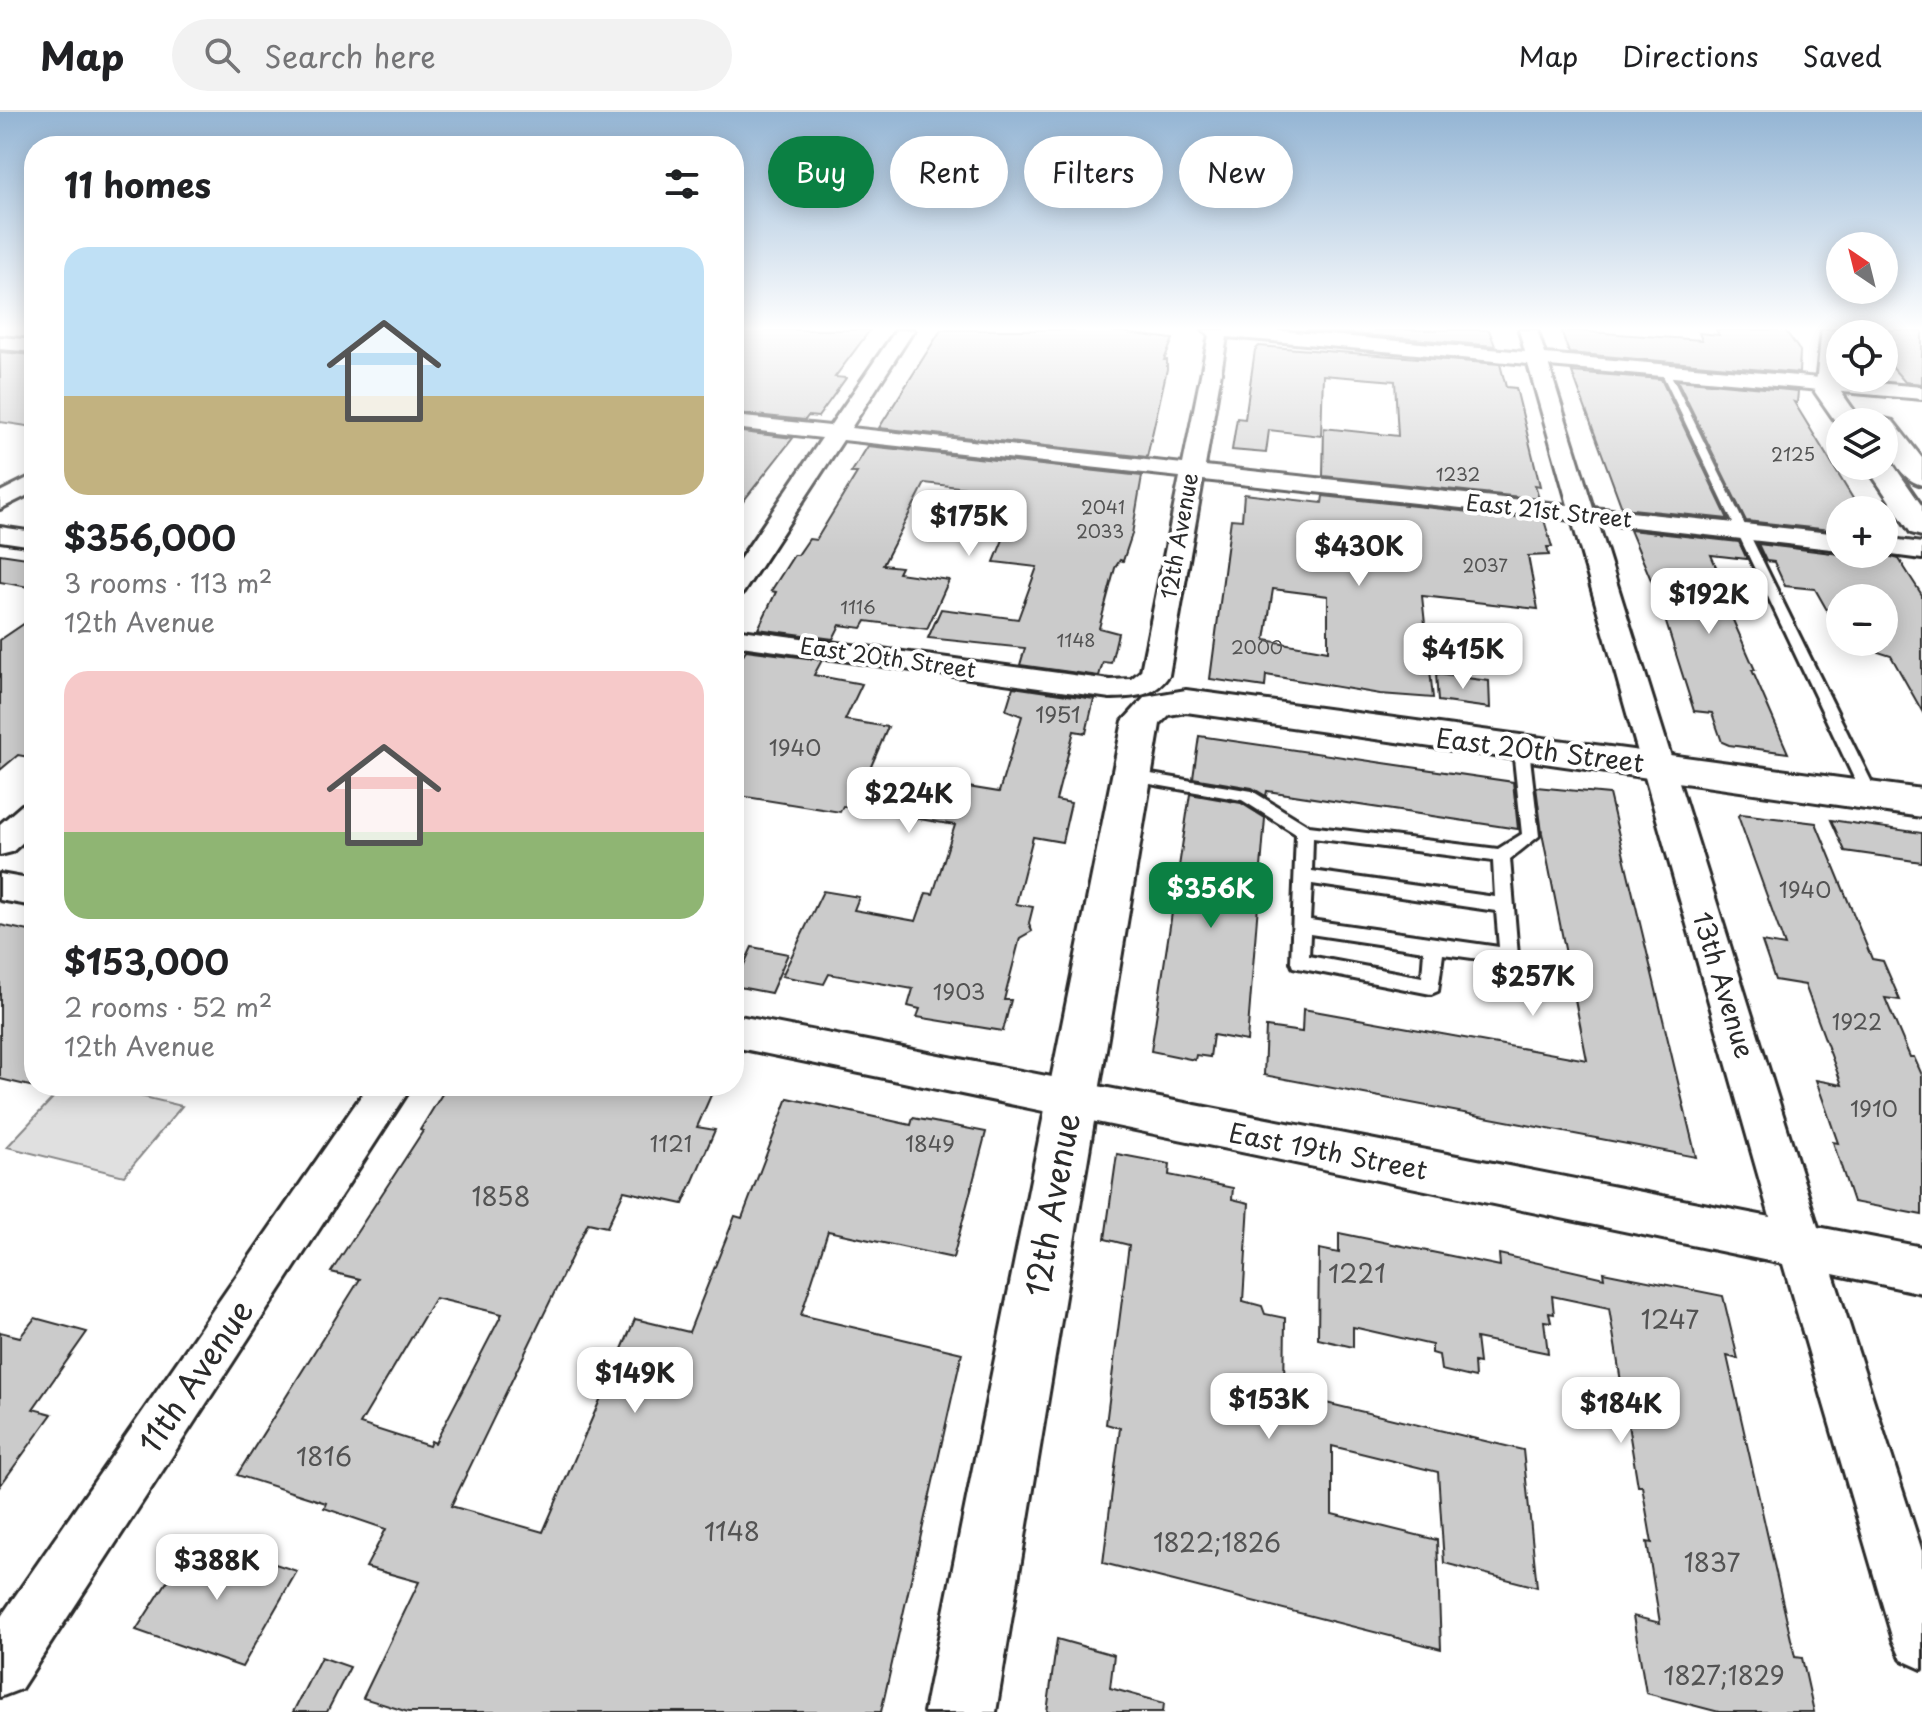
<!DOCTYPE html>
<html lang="en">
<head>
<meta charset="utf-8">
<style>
  :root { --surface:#fff; --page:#f2f2f2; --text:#202124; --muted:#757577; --line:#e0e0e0; --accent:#0b8043 }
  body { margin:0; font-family:"Playpen Sans",sans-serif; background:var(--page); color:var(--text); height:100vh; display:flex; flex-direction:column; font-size:30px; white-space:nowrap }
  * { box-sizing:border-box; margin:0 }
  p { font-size:26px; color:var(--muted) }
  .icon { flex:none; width:44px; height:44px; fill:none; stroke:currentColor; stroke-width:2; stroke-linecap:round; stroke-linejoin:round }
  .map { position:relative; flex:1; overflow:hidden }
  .sheet { position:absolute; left:24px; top:24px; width:720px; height:960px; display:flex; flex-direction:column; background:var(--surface); border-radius:32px; box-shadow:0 4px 20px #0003 }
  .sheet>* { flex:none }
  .top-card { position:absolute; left:768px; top:24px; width:760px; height:72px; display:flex; gap:16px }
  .needle { width:52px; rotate:325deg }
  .fabs { position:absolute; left:1826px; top:120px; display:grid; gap:16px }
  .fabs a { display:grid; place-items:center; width:72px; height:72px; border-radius:50%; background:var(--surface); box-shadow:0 4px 20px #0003; font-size:40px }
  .price { position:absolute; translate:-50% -68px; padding:0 18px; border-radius:16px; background:#fff; color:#222; font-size:26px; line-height:52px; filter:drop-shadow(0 2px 4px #0008) }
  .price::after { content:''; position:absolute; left:50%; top:48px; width:24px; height:18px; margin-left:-12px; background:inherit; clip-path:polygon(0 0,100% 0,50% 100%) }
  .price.current { background:var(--accent); color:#fff }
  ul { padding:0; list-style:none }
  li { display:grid; align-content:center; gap:16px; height:424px; padding:0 40px }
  li span { display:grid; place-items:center; height:248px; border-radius:24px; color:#555 }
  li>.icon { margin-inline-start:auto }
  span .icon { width:144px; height:144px; fill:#fffc; stroke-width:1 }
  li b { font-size:34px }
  h2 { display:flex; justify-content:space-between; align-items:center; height:96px; padding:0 40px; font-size:34px }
  .pill { padding:0 28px; border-radius:36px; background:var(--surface); box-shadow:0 4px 20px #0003; font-size:28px; line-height:72px }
  .pill.current { background:var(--accent); color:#fff }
  header { display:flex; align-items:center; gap:48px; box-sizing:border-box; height:112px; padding:0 40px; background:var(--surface); border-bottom:2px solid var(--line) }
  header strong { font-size:38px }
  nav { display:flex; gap:44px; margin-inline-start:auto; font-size:28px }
  .search { width:560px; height:72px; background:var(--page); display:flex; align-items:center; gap:20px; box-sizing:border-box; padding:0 28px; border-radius:44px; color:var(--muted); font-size:30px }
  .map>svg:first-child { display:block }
  .green { fill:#e0e0e0; stroke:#868686; stroke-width:2 }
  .building { fill:#cbcbcb; stroke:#2b2b2b; stroke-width:2; fill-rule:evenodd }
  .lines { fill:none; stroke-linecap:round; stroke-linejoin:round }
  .lane-casing { stroke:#2b2b2b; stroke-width:6 }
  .street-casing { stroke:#2b2b2b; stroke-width:6 }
  .secondary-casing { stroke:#2b2b2b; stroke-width:6 }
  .lane { fill:#fff; fill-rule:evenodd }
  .street { fill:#fff; fill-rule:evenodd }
  .secondary { fill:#fff; fill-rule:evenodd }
  .labels { text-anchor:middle; stroke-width:8; stroke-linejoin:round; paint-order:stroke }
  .far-number-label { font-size:18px; fill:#535353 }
  .far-street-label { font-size:22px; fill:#2b2b2b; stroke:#fff }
  .number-label { font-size:22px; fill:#535353 }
  .street-label { font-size:26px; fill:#2b2b2b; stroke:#fff }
  .near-number-label { font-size:26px; fill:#535353 }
  .near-street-label { font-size:32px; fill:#2b2b2b; stroke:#fff }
</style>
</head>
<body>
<header>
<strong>Map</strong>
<div class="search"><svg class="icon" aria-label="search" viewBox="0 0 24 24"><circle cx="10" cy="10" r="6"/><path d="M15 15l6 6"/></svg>Search here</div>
<nav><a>Map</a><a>Directions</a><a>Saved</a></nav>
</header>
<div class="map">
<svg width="1922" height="1600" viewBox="0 0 1922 1600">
  <rect width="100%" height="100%" fill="#fff"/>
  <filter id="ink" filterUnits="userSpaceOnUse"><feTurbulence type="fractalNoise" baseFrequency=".0125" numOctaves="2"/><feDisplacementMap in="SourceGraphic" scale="16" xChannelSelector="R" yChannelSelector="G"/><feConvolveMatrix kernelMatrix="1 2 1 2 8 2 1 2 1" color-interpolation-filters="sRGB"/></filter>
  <g filter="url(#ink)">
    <polygon class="green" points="64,974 98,974 182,994 124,1064 7,1035"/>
    <g class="building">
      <polygon points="734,218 870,218 835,265 846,266 818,305 808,304 805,308 734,301"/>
      <polygon points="941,218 1104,218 1173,227 1164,248 1167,248 1167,257 1147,345 879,316"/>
      <polygon points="1306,218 1489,218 1495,234"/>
      <polygon points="1561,218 1702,228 1699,221 1719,223 1716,218 1785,218 1800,239 1799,261 1569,241"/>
      <polygon points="1859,218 1922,218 1922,272 1905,270 1884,246 1884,222 1863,222"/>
      <polygon points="1259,234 1500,252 1506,275 1516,276 1540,374 1535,373 1539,387 1323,364 1324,316 1398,324 1395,269 1323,263 1321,324 1269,318 1266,341 1232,338 1237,306 1245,307 1255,238"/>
      <polygon points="0,240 34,243 34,315 0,310"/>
      <polygon points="1572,260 1661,267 1728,407 1622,396"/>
      <polygon points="1677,268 1798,279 1797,291 1794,290 1860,398 1840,398 1840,419 1746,409"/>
      <polygon points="734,319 793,326 734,401"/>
      <polygon points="868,334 1142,364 1132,422 1123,449 1120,448 1115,456 1099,516 1118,521 1111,551 1103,550 1099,564 1020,553 1025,536 928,526 941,497 1018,507 1037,455 994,450 1019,388 991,384 993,379 925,371 883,453 901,455 898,461 949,468 927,517 866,509 862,516 840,513 833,527 758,517 776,480 771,479 794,443 798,443 809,427 816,428 857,361 851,361"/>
      <path d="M1244,382L1322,391L1323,384L1544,408L1552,435H1547L1549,443L1528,444L1538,497L1422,484L1433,586L1380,582L1266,563L1265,575L1210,567L1231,407L1242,408ZM1273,477L1328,484V539L1265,528Z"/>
      <polygon points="1630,418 1739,430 1747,447 1711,443 1732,491 1725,490 1755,558 1752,558 1788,641 1729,633 1722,630 1712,601 1694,599 1657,482"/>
      <polygon points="1758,432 1840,442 1881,442 1899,447 1922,483 1922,599 1891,544 1878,540 1872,530 1884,530 1884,486 1840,486 1840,514 1836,514 1815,477 1785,474 1774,450 1766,449"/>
      <polygon points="0,442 34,447 34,476 0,470"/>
      <polygon points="34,505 34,646 18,643 0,658 0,528"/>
      <polygon points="746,538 822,548 814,563 862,572 845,608 888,615 869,659 999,680 1022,604 1006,598 1013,575 1094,587 1086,621 1074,619 1056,688 1071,691 1062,730 1033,725 1016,792 1033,795 1029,811 1032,819 1020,826 1004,888 1011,888 1003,919 917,905 920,897 908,894 913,877 829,862 824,872 782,864 823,779 859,785 854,798 916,809 926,781 933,782 955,713 843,694 840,700 734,683 734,557"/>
      <polygon points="1436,562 1489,569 1490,596 1438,589"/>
      <polygon points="1199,624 1513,670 1518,717 1267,679 1266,684 1252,676 1193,666"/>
      <polygon points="1536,675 1609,682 1696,1045 1264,963 1266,915 1302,920 1303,897 1587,948 1542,721"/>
      <polygon points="1190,682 1241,691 1265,706 1247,929 1213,923 1210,945 1196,943 1195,948 1151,939"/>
      <polygon points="1741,702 1816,711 1872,847 1883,849 1900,888 1885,886 1910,945 1914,945 1922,963 1922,1103 1853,1090 1833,1030 1838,1031 1816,968 1842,973 1805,873 1775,868 1762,830 1785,834 1738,704"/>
      <polygon points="1831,708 1922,721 1922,750 1845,739"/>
      <polygon points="0,813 34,820 34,975 0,967"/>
      <polygon points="752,835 788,842 771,881 734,874"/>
      <path d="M447,974H715L697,1015L715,1018L683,1092L624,1079L607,1115L588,1111L451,1394L543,1420L635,1207L689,1220L735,1104L742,1106L788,986L911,1013L913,1006L986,1020L953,1146L828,1119L801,1203L962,1241L881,1600H408L363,1586L419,1470L366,1455L386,1417L324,1396L326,1391L237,1363L360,1167L331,1160L423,1019L420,1018ZM435,1186L502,1202L435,1331L431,1329L429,1334L360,1312Z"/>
      <polygon points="1117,1042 1170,1052 1169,1063 1233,1076 1232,1087 1249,1091 1243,1189 1262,1194 1265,1202 1285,1206 1284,1281 1523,1338 1537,1475 1444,1451 1438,1360 1332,1334 1332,1402 1437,1428 1441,1537 1103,1451 1120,1316 1106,1312 1129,1133 1105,1127"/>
      <polygon points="1339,1121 1500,1154 1499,1142 1604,1166 1603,1160 1723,1184 1738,1247 1727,1244 1795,1545 1802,1546 1814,1600 1719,1600 1646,1581 1633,1504 1660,1511 1647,1430 1652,1431 1642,1374 1638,1374 1609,1196 1552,1184 1554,1202 1549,1201 1551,1210 1544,1209 1548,1241 1476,1226 1479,1251 1474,1250 1475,1266 1441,1258 1439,1243 1432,1241 1432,1233 1353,1215 1353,1235 1318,1227 1319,1137 1339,1141"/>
      <polygon points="35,1206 87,1220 33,1297 52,1302 0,1374 0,1220 20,1225"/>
      <polygon points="195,1426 297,1459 242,1555 136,1518"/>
      <polygon points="1057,1527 1114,1543 1110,1576 1164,1591 1163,1600 1047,1600"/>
      <polygon points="321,1545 350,1555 327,1600 293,1600"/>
    </g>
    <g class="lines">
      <defs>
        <g id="lane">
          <polygon points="1659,255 1668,257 1878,683 1876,687 1870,689 1862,683"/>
          <path d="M1521,632L1529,637L1539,724L1510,747L1518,844L1516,849L1509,851L1443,842L1438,879L1431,882L1293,855L1291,850L1296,722L1242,688L1133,669L1125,664L1133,659L1252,679L1309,714L1498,737L1522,722L1513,637ZM1313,726L1493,749L1495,785L1312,759ZM1312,772L1496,799L1499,835L1310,808ZM1310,822L1424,839L1422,865L1309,844Z"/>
        </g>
        <g id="street">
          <path d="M896,218H914L851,316L1183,352L1209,223L1203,218H1271L1525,240L1519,218H1537L1545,242L1922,275V287L1549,254L1593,396L1840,422V438L1598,411L1818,1115L1922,1135V1181L1833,1162L1922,1439V1557L1902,1548L1893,1528L1783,1152L734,935V903L1770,1105L1572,408L1203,368L1169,563C1155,585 1134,585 1110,586L734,533V517L1110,568L1131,567L1141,559L1180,365L843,328L743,481L734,483V456L822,326L734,316V304L830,314ZM1227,225L1528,252L1568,393L1205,354Z"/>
          <polygon points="0,225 34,228 34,240 0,237"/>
          <polygon points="34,363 34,380 0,397 0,380"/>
          <polygon points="0,415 34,420 34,434 0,429"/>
          <polygon points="1884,426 1922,431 1922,447 1884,442"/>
          <polygon points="34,690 34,720 12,740 0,743 0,712 22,693"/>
          <polygon points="0,762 34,768 34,794 0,788"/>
          <polygon points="368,974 412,974 21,1577 0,1585 0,1506"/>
        </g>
        <g id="secondary">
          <polygon points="1822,218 1844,218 1844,222 1840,222 1841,280 1862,310 1840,310 1840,316 1815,280"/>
          <path d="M1884,307L1893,309L1922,346V373C1897,367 1884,333 1884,310H1874Z"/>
          <polygon points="1884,347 1890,348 1922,394 1922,424 1911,421 1866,354 1884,354"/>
          <polygon points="1186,578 1922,677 1922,705 1186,600 1169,603 1160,612 996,1600 924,1600 1123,609 1145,585"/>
        </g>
      </defs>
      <use href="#lane" class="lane-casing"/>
      <use href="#street" class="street-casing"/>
      <use href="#secondary" class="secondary-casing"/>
      <use href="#lane" class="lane"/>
      <use href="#street" class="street"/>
      <use href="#secondary" class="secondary"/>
    </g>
  </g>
  <linearGradient id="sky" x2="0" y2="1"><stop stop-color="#94b5d4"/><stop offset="0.49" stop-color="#fff"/><stop offset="1" stop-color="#fff" stop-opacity="0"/></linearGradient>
  <rect width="1922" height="442" fill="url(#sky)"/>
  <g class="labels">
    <g class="far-number-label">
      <text x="1793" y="349">2125</text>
      <text x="1458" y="369">1232</text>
      <text x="1103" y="402">2041</text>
      <text x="1100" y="426">2033</text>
      <text x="1485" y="460">2037</text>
      <text x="858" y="502">1116</text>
      <text x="1076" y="535">1148</text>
      <text x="1257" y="542">2000</text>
    </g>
    <g class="far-street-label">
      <text transform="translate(1549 399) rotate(6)" y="8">East 21st Street</text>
      <text transform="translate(1179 424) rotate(-80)" y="8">12th Avenue</text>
      <text transform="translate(888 546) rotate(8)" y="8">East 20th Street</text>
    </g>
    <g class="number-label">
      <text x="1058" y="611">1951</text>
      <text x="795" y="644">1940</text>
      <text x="1805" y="786">1940</text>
      <text x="959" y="888">1903</text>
      <text x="1857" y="918">1922</text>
      <text x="1874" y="1005">1910</text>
      <text x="671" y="1040">1121</text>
      <text x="930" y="1040">1849</text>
    </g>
    <g class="street-label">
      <text transform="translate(1540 639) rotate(7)" y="9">East 20th Street</text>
      <text transform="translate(1723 873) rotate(73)" y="9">13th Avenue</text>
      <text transform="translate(1328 1040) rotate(11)" y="9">East 19th Street</text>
    </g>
    <g class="near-number-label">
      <text x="501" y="1094">1858</text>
      <text x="1357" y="1171">1221</text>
      <text x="1670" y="1217">1247</text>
      <text x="324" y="1354">1816</text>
      <text x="732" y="1429">1148</text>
      <text x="1217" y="1440">1822;1826</text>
      <text x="1712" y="1460">1837</text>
      <text x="1724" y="1573">1827;1829</text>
    </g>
    <g class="near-street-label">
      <text transform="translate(1053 1093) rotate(-80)" y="11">12th Avenue</text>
      <text transform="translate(196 1265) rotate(-56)" y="11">11th Avenue</text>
    </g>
  </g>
</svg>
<div class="fabs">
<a><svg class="needle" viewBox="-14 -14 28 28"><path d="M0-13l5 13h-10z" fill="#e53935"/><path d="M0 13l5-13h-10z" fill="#757577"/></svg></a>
<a><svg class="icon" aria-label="locate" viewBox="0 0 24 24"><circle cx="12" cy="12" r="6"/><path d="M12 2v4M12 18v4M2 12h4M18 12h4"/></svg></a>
<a><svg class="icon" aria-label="layers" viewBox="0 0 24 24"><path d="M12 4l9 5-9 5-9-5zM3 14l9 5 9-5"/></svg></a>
<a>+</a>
<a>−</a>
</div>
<b class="price" style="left:969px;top:446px">$175K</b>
<b class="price" style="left:1359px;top:476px">$430K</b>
<b class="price" style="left:1709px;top:524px">$192K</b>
<b class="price" style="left:1463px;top:579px">$415K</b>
<b class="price" style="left:909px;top:723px">$224K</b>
<b class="price current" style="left:1211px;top:818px">$356K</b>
<b class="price" style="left:1533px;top:906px">$257K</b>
<b class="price" style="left:635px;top:1303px">$149K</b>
<b class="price" style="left:1269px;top:1329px">$153K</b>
<b class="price" style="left:1621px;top:1333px">$184K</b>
<b class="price" style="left:217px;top:1490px">$388K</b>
<div class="top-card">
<a class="pill current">Buy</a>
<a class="pill">Rent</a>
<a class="pill">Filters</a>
<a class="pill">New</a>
</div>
<section class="sheet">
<h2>11 homes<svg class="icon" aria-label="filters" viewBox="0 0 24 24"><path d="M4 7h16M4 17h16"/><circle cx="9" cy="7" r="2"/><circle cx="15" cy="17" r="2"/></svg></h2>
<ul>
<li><span style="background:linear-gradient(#bfe0f5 60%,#c2b280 0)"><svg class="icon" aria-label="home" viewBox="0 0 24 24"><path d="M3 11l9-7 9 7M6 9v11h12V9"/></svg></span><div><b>$356,000</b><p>3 rooms · 113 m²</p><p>12th Avenue</p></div></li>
<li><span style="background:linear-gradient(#f6c9c9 65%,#8fb573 0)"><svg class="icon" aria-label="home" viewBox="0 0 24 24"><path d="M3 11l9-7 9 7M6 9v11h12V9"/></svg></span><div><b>$153,000</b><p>2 rooms · 52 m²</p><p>12th Avenue</p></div></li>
</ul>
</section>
</div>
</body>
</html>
